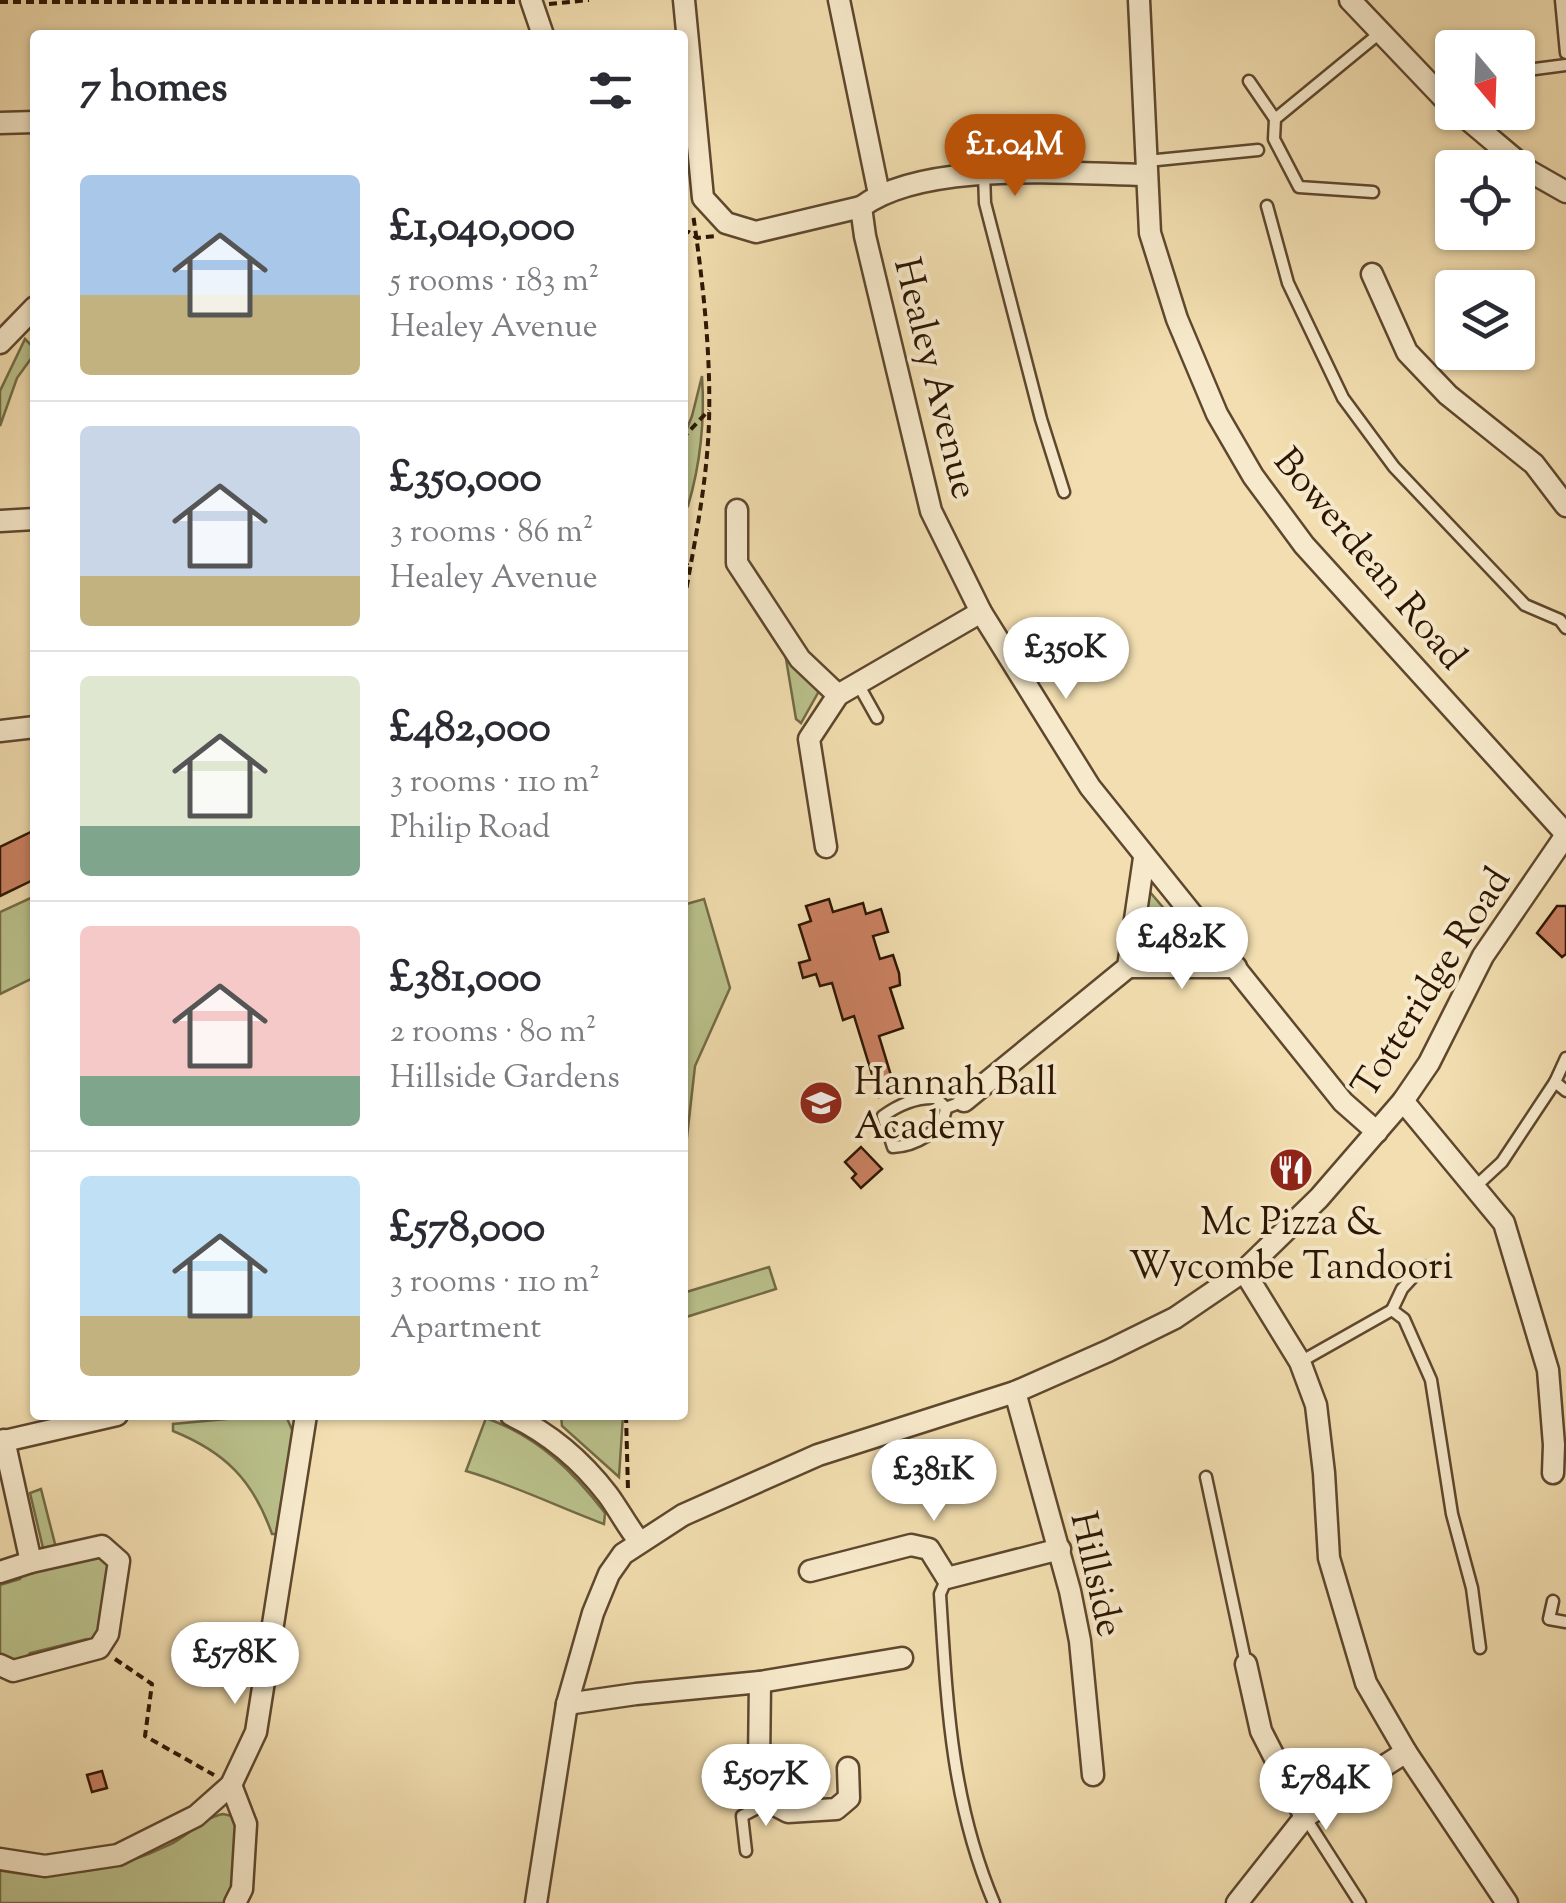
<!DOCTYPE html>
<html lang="en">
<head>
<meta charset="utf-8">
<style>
  :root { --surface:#fff; --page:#f7f7f7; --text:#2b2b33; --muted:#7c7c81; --line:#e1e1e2; --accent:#b45309 }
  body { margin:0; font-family:"Sorts Mill Goudy",serif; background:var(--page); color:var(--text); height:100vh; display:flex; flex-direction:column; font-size:38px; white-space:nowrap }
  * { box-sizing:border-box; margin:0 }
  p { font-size:32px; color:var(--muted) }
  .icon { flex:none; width:55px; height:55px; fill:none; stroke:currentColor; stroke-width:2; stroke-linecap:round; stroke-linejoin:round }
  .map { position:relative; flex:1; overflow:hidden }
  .panel { position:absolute; left:30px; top:30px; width:658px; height:1390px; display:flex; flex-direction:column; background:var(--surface); border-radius:10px; box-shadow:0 2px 8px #0004 }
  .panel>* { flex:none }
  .needle { width:65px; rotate:161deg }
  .tools { position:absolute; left:1435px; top:30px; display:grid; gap:20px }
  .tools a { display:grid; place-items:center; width:100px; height:100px; border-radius:10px; background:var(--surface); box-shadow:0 2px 8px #0004; font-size:50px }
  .price { position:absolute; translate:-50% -85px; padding:0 22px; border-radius:35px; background:#fff; color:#222; font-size:32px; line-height:65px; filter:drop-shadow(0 2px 5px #0008) }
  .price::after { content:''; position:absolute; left:50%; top:60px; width:30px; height:22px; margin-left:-15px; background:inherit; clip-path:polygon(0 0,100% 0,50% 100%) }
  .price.current { background:var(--accent); color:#fff }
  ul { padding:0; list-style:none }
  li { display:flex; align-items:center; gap:30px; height:250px; padding:0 50px }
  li+li { border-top:2px solid var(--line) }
  li span { display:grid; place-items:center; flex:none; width:280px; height:200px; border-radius:10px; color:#555 }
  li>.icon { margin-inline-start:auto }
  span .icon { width:120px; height:120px; fill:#fffc; stroke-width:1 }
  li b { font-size:42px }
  h2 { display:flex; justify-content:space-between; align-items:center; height:120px; padding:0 50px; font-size:42px }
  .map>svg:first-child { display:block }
  .green { fill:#bac18b; stroke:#736b46; stroke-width:2.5 }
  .building { fill:#cb8162; stroke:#2c1502; stroke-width:2.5 }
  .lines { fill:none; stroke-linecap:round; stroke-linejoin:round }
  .lane-casing { stroke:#5e472e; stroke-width:15 }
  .street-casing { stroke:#5e472e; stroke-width:25 }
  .path { stroke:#2c1502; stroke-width:4; stroke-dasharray:8 5; stroke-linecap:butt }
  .lane { stroke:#f7eacc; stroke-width:10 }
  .street { stroke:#f7eacc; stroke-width:20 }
  .labels { text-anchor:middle; stroke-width:8; stroke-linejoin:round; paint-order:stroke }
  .street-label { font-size:38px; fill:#2c1502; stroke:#f7eacc }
  .poi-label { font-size:38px; fill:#2c1502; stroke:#f7eacc; text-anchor:start }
</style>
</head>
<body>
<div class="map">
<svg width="1566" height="1903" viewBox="0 0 1566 1903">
  <rect width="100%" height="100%" fill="#f2deb0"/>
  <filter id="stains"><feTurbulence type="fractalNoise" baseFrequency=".002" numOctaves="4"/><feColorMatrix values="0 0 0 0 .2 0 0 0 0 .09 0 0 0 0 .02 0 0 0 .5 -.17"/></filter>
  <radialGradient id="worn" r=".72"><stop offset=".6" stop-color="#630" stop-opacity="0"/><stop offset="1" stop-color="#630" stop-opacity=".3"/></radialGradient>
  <g class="green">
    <polygon points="25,339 35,349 35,353 17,378 0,426 0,391"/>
    <path d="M702,376C705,421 701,462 688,506L683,504V438L692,416Z"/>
    <polygon points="786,659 823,684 801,723 796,719"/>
    <polygon points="1150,892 1199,950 1200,956 1138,958 1146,896"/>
    <polygon points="35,896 35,977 0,994 0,912"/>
    <polygon points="704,899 730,988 695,1066 683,1172 683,905"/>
    <polygon points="769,1267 776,1289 683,1318 683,1293"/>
    <path d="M270,1415L286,1416L293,1432L276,1534H272C253,1480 225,1452 173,1431V1424Z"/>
    <polygon points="561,1415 623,1415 619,1477 562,1426"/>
    <path d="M486,1418C538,1437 572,1470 605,1513L604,1524C558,1507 514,1485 466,1471Z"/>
    <polygon points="41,1489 55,1544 55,1552 43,1548 30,1493"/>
    <polygon points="98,1558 105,1559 113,1572 104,1620 95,1643 87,1639 30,1653 22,1662 0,1657 0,1585 20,1579 24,1571"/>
    <path d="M223,1814L232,1816L238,1826L232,1903H0V1869C61,1879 114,1872 169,1845C188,1836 202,1818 223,1814Z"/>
  </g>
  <g class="building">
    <polygon points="35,830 35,879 0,896 0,847"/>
    <polygon points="829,899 833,912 863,903 866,914 881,909 888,932 873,936 880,959 893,955 899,973 900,985 890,988 903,1028 879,1036 896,1092 879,1097 854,1016 843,1020 832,983 820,986 816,974 803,978 799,963 810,960 799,925 811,921 806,906"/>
    <polygon points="1557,906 1566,906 1566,954 1562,957 1537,933"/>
    <polygon points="861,1147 882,1169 861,1188 852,1178 856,1174 845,1162"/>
    <polygon points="102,1771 107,1788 92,1792 87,1775"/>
  </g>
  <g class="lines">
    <defs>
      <g id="lane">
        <polyline points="1561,0 1566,53"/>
        <polyline points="1535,69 1566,65"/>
        <polyline points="1249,81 1275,119"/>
        <polyline points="1147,161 1258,150"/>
        <polyline points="984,174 985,203 1041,419 1064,492"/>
        <polyline points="1373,192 1299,187 1274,139 1275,119 1381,32"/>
        <polyline points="1267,206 1288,283 1343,398 1394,467 1525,605 1560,620 1566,628"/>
        <polyline points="858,684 877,718"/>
        <polyline points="1555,1082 1566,1058"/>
        <path d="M946,1108C943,1132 914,1146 893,1147L883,1116C898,1105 917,1097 936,1098L946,1108L964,1101"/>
        <polyline points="1476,1186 1502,1162 1555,1082 1566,1091"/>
        <polyline points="1392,1310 1402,1289 1423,1266"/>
        <polyline points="1300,1362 1392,1310 1404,1319 1431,1380 1452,1514 1472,1588 1480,1648"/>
        <polyline points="1206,1477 1246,1664"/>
        <path d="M947,1578L940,1594C947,1704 951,1801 994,1903"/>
        <polyline points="1553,1601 1549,1619 1566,1622"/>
        <polyline points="1305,1817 1360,1903"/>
        <polyline points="746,1851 742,1816 769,1802"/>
      </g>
      <g id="street">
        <polyline points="531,0 543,35"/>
        <polyline points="684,0 703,198 726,223 756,232 861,207"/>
        <polyline points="839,0 879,194"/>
        <polyline points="1139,0 1150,233 1177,319 1217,414 1253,476 1304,545 1566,834"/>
        <polyline points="1350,0 1452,107"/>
        <polyline points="1459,112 1529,171 1566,192"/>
        <polyline points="0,123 35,122"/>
        <path d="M1146,175C1068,174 925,160 861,207L865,236L931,511L981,612L1090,787L1343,1102L1377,1132"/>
        <polyline points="1372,274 1407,352 1448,395 1534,464 1566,506"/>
        <polyline points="0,343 35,307"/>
        <polyline points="737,510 737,563 800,659 838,695"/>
        <polyline points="0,521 35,519"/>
        <polyline points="0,731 35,727"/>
        <polyline points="826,847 809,739 838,695 981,612"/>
        <polyline points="1128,967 1236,967"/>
        <polyline points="964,1101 1128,967 1144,858"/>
        <polyline points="1403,1101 1504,1223 1548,1370 1554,1445 1553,1473"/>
        <polyline points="1244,1271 1300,1362 1316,1405 1324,1473 1329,1558 1366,1683 1406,1752 1507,1903"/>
        <polyline points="1015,1392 1070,1591 1080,1641 1093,1775"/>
        <path d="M511,1415C549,1433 582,1461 608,1495C619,1510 627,1526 639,1541"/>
        <polyline points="4,1440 31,1562"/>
        <polyline points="0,1442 117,1415"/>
        <polyline points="810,1571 911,1545 929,1549 947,1578 1060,1549"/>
        <polyline points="0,1572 31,1562 102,1546 119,1561 108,1634 99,1648 13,1671 0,1665"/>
        <polyline points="1246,1664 1261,1731 1305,1817"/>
        <polyline points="760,1682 759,1764 769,1802 788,1812 836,1809 849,1798 848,1768"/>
        <polyline points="567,1704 636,1694 760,1682 902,1658"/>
        <polyline points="231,1785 246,1824 242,1889 235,1903"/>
        <polyline points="0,1859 45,1866 118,1855 196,1816 231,1785 256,1732 306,1415"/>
        <polyline points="536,1903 567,1704 593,1613 609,1574 623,1554 683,1515 818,1455 1015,1392 1108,1351 1175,1318 1244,1271 1319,1198 1403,1101 1429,1063 1483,956 1566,835"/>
        <polyline points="1237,1903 1305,1817 1406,1752"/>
      </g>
    </defs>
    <use href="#lane" class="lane-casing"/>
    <use href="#street" class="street-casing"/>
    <g class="path">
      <polyline points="0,2 515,2"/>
      <polyline points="549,4 589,0"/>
      <polyline points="682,233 689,232 697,238 716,236"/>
      <polyline points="682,439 709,410"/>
      <polyline points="682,568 691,560"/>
      <path d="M682,613C693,550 707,486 709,422C711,354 703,282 693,214"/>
      <polyline points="626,1415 628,1490"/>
      <polyline points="115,1659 152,1684 145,1736 214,1775"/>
    </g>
    <use href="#lane" class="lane"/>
    <use href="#street" class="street"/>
  </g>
  <defs>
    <symbol id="school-disc" viewBox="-11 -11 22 22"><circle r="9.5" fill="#8f2418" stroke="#f7eacc"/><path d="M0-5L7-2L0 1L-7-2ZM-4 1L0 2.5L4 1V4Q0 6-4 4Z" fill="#fff"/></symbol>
    <symbol id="restaurant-disc" viewBox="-11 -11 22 22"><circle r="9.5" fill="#8f2418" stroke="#f7eacc"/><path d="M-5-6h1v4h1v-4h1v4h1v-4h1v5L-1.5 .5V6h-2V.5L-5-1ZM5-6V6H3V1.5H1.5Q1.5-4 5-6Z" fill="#fff"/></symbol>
  </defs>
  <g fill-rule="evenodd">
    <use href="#school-disc" x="796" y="1078" width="50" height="50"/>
    <use href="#restaurant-disc" x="1266" y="1145" width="50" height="50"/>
  </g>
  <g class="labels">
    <g class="street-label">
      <text transform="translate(937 378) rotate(76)" y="13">Healey Avenue</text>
      <text transform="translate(1371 558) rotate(50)" y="13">Bowerdean Road</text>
      <text transform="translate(1430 982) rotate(-58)" y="13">Totteridge Road</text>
      <text transform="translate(1098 1574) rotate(77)" y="13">Hillside</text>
    </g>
    <g class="poi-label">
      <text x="854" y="1094">Hannah Ball<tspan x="854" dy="44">Academy</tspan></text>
      <text x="1291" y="1234" text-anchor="middle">Mc Pizza &amp;<tspan x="1291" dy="44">Wycombe Tandoori</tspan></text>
    </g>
  </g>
  <rect width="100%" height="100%" filter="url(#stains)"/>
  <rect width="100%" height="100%" fill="url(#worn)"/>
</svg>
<div class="tools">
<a><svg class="needle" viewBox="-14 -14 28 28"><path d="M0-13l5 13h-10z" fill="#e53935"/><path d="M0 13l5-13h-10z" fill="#7c7c81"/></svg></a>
<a><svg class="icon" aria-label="locate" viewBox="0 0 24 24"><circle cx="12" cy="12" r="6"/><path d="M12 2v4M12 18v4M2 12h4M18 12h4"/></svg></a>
<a><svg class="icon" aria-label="layers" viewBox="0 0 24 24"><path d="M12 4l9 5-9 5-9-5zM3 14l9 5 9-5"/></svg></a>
</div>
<b class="price current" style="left:1015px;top:199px">£1.04M</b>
<b class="price" style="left:1066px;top:702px">£350K</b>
<b class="price" style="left:1182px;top:992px">£482K</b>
<b class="price" style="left:934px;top:1524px">£381K</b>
<b class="price" style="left:235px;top:1707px">£578K</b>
<b class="price" style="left:766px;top:1829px">£507K</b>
<b class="price" style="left:1326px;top:1833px">£784K</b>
<section class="panel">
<h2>7 homes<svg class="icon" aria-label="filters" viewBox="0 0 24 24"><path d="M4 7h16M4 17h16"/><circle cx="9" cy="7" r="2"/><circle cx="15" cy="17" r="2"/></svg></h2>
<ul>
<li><span style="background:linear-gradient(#a9c7e8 60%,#c2b280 0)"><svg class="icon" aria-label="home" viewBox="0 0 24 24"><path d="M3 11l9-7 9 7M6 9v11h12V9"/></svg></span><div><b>£1,040,000</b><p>5 rooms · 183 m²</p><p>Healey Avenue</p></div></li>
<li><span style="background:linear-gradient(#c9d6e8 75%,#c2b280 0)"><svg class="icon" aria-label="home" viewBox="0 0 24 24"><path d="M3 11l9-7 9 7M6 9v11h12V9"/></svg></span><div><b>£350,000</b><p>3 rooms · 86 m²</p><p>Healey Avenue</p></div></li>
<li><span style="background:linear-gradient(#dfe7d0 75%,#7fa58c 0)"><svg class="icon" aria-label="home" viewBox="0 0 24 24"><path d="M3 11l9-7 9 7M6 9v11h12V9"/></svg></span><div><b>£482,000</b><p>3 rooms · 110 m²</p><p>Philip Road</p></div></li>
<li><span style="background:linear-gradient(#f6c9c9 75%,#7fa58c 0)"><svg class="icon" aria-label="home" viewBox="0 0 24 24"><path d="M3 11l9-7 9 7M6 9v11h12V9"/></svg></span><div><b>£381,000</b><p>2 rooms · 80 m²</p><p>Hillside Gardens</p></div></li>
<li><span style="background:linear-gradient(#bfe0f5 70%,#c2b280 0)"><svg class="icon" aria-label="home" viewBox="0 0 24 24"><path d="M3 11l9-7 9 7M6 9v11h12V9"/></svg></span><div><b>£578,000</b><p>3 rooms · 110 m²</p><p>Apartment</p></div></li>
</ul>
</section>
</div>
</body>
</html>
